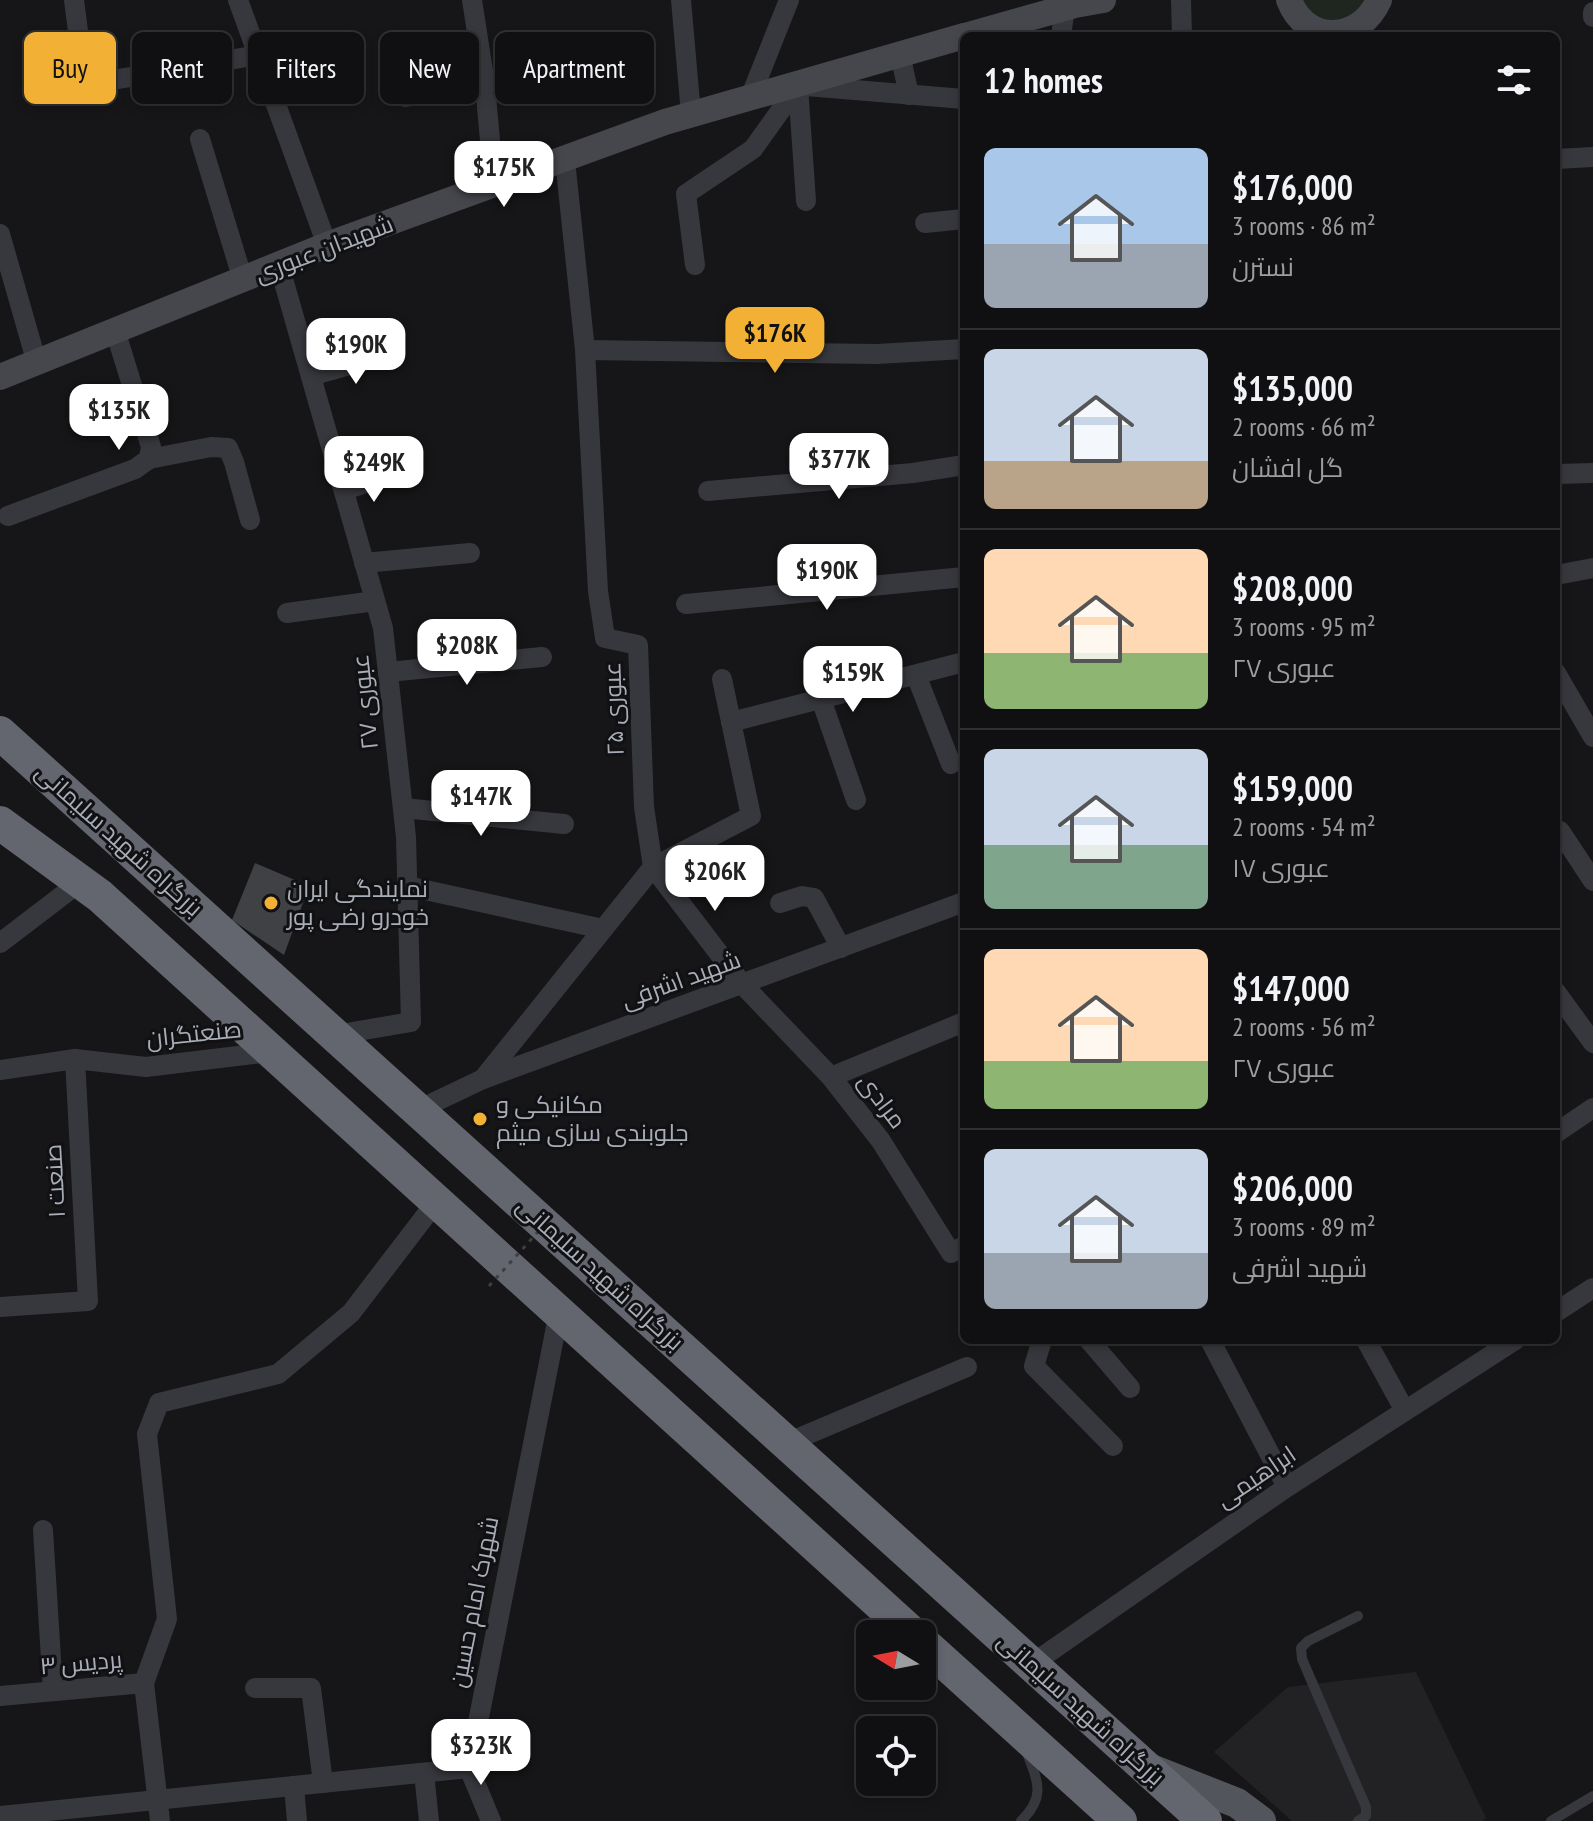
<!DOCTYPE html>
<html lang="en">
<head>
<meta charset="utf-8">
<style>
  :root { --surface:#101012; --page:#19191b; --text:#f1f3f6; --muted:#9c9d9f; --line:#303032; --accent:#f2b134 }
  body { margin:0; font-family:"PT Sans Narrow",Cairo,sans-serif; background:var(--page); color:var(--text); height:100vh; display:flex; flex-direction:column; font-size:30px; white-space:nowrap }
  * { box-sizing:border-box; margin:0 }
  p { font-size:26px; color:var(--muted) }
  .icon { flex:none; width:44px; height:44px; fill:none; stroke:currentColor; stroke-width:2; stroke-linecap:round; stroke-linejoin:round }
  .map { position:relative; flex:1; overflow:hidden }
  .panel { position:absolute; left:960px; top:32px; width:600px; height:1312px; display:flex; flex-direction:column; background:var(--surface); border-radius:12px; box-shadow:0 4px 12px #0003,0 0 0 2px var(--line) }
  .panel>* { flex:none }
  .banner { position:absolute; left:24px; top:32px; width:760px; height:72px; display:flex; gap:16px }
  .needle { width:52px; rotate:280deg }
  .controls { position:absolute; left:856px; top:1620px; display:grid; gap:16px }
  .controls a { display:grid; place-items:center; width:80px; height:80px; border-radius:12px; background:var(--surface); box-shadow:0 4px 12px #0003,0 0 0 2px var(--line); font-size:40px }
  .price { position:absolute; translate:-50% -68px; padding:0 18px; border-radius:16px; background:#fff; color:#222; font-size:26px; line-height:52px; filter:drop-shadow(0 2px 4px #0008) }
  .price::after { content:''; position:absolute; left:50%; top:48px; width:24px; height:18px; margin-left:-12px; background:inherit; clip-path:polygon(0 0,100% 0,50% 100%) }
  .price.on { background:var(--accent); color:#111 }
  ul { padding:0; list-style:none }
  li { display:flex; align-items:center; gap:24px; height:200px; padding:0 24px }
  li+li { border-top:2px solid var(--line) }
  li span { display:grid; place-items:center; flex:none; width:224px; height:160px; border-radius:12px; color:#555 }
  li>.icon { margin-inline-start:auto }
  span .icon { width:96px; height:96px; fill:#fffc; stroke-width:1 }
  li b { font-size:34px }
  h2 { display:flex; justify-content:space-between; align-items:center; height:96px; padding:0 24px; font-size:34px }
  .pill { padding:0 28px; border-radius:12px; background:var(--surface); box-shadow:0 4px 12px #0003,0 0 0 2px var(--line); font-size:28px; line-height:72px }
  .pill.on { background:var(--accent); color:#111 }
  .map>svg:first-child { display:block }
  .built { fill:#222225 }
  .green { fill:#1e261f }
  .building { fill:#404145 }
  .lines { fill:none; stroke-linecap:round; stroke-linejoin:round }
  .lane { stroke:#37383d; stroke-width:10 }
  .street { stroke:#37383d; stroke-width:20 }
  .secondary { stroke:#45474d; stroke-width:26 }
  .primary { stroke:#53555c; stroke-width:30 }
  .highway { stroke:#63666e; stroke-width:34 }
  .path-bridge { stroke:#3d3f44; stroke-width:3; stroke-dasharray:4 6; stroke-linecap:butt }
  .poi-dot { fill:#f2b134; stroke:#111113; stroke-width:3 }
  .labels { text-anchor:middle; stroke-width:6; stroke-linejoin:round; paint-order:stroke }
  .street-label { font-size:24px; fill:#a8adb8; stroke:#111113 }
  .poi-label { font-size:24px; fill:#a8adb8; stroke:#111113; text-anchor:start }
</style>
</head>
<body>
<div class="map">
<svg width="1593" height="1821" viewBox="0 0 1593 1821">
  <rect width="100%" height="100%" fill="#161618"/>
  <polygon class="built" points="1416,1672 1486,1818 1482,1821 1292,1821 1214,1752 1288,1687"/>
  <polygon class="green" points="1300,0 1368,0 1343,22 1315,18"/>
  <polygon class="building" points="255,863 309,886 284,955 232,920"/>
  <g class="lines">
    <g class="lane">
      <path d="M1021,1821C1046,1797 1038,1782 1027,1753"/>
      <polyline points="1358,1821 1366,1816 1366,1807 1302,1659 1301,1648 1308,1641 1358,1616"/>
      <polyline points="1551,1821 1593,1796"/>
    </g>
    <g class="street">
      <polyline points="74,0 78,31"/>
      <polyline points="238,0 327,245"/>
      <polyline points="681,0 691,114"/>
      <polyline points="1181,0 1182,36"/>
      <polyline points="1593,12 1593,17"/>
      <polyline points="1061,36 1065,8"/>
      <polyline points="900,54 909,95"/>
      <polyline points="107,81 258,55"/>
      <polyline points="798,86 806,201"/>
      <polyline points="806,86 964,99"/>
      <polyline points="406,97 485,84 472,0"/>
      <polyline points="750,98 789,0"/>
      <polyline points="200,139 243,280"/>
      <polyline points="1556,159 1593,157"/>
      <polyline points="494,186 485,84 573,83"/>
      <polyline points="925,223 964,219"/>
      <polyline points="0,234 36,360"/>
      <polyline points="279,265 383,628 406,837 411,1022 335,1035"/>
      <polyline points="695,265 686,194 753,149 798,86"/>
      <polyline points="585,350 877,354 964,349"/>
      <polyline points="311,376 389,354"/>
      <polyline points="149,459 211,447 228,448 234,462 250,520"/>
      <polyline points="1556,474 1593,473"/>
      <polyline points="344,490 392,475"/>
      <polyline points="708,491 913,473 964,465"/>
      <polyline points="8,516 135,469 149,459 151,447 115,330"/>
      <polyline points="364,563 470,553"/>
      <polyline points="1556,575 1593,568"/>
      <polyline points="686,604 964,577"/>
      <polyline points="287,613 375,601"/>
      <polyline points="388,672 542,657"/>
      <polyline points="1556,673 1593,737"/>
      <polyline points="916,675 951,764"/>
      <polyline points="722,679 751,816 653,867 743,985 831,1077 881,1141 951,1253 964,1246"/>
      <polyline points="821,699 856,800"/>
      <polyline points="731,722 964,662"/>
      <polyline points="403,808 564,824"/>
      <polyline points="1560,831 1593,881"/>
      <polyline points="407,886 603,929"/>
      <polyline points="780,903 802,896 814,898 841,948"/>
      <polyline points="0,943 80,882"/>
      <polyline points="1556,992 1593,1043"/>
      <polyline points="0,1070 75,1059 146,1067 271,1052"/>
      <polyline points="831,1077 964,1022"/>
      <polyline points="483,1079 653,867 644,807 638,645 605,638 598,591 585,350 565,160"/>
      <polyline points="418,1110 483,1079 964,902"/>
      <polyline points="1556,1133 1593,1108"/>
      <polyline points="0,1307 88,1301 75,1059"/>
      <polyline points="1556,1312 1593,1288"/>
      <polyline points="1042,1340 1034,1366 1113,1446"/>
      <polyline points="1089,1340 1130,1388"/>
      <polyline points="1210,1340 1287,1487"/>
      <polyline points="1366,1340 1405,1411"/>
      <polyline points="787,1443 967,1367"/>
      <polyline points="43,1530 53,1691"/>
      <polyline points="1032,1664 1287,1487 1515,1340"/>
      <polyline points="144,1683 167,1619 147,1434 159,1403 278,1374 351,1313 436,1202"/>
      <polyline points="255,1688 311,1688 323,1783"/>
      <polyline points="0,1696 144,1683 160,1821"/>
      <polyline points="469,1768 491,1821"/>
      <polyline points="424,1773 429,1821"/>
      <polyline points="294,1786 297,1821"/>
      <polyline points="0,1816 469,1768 559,1312"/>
    </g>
    <g class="secondary">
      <path d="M1289,0C1306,45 1360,43 1379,0"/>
      <polyline points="965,36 1075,5 1103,0"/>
      <polyline points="0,377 327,245 665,122 964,36"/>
    </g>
    <polyline class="primary" points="1151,1769 1237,1803 1261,1821"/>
    <g class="highway">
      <polyline points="0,733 1205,1821"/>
      <polyline points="0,823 100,896 913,1634"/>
      <polyline points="922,1642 1120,1821"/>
    </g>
    <polyline class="path-bridge" points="489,1286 556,1212"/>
  </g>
  <g class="poi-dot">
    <circle cx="271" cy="903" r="8"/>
    <circle cx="480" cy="1119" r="8"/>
  </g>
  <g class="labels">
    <g class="street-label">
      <text transform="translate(324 249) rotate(-21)" y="8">شهیدان عبوری</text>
      <text transform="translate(365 702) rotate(-96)" y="8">عبوری ۲۷</text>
      <text transform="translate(614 709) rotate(-92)" y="8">عبوری ۲۵</text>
      <text transform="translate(119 840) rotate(42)" y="8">بزرگراه شهید سلیمانی</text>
      <text transform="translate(681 980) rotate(-20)" y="8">شهید اشرفی</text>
      <text transform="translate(194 1034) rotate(-6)" y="8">صنعتگران</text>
      <text transform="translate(882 1101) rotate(53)" y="8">مرادی</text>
      <text transform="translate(55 1181) rotate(-93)" y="8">صنعت ۱</text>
      <text transform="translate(600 1274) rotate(42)" y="8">بزرگراه شهید سلیمانی</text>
      <text transform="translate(1256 1477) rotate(-34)" y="8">ابراهیمی</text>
      <text transform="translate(474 1602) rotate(-79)" y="8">شهرک امام حسین</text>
      <text transform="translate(81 1663) rotate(-5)" y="8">پردیس ۳</text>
      <text transform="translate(1081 1709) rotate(42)" y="8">بزرگراه شهید سلیمانی</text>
    </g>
    <g class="poi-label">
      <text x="287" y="897">نمایندگی ایران<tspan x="287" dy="28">خودرو رضی پور</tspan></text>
      <text x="496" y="1113">مکانیکی و<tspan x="496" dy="28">جلوبندی سازی میثم</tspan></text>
    </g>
  </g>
</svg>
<div class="controls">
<a><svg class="needle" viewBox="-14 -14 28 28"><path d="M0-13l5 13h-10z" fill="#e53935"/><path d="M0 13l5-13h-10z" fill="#9c9d9f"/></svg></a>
<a><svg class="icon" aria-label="locate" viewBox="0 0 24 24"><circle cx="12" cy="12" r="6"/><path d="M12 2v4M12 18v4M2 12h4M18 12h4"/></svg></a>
</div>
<b class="price" style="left:504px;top:209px">$175K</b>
<b class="price on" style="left:775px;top:375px">$176K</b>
<b class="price" style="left:356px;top:386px">$190K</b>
<b class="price" style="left:119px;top:452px">$135K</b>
<b class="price" style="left:839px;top:501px">$377K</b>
<b class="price" style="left:374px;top:504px">$249K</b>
<b class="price" style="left:827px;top:612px">$190K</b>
<b class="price" style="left:467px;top:687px">$208K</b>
<b class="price" style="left:853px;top:714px">$159K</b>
<b class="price" style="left:481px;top:838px">$147K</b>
<b class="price" style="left:715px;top:913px">$206K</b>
<b class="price" style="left:481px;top:1787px">$323K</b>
<div class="banner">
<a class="pill on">Buy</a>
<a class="pill">Rent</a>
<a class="pill">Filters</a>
<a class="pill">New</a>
<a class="pill">Apartment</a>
</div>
<section class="panel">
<h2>12 homes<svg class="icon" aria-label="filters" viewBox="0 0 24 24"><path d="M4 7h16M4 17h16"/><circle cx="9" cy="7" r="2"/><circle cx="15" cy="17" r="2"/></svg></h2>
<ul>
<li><span style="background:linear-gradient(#a9c7e8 60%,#9aa5b1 0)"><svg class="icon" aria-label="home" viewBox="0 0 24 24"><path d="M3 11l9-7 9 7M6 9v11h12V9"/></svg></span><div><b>$176,000</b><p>3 rooms · 86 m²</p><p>نسترن</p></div></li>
<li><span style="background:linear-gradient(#c9d6e8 70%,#b9a48a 0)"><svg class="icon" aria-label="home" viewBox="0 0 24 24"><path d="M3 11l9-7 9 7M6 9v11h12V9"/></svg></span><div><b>$135,000</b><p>2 rooms · 66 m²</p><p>گل افشان</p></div></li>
<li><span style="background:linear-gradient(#ffd9b3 65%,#8fb573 0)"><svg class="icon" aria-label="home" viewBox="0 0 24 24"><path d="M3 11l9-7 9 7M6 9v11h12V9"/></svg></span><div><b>$208,000</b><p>3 rooms · 95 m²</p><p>عبوری ۲۷</p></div></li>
<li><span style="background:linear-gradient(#c9d6e8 60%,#7fa58c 0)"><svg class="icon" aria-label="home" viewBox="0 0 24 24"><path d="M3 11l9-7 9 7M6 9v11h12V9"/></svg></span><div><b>$159,000</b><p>2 rooms · 54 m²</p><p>عبوری ۱۷</p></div></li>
<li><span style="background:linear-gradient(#ffd9b3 70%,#8fb573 0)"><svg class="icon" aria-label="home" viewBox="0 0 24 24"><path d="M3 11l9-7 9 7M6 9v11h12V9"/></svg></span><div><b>$147,000</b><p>2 rooms · 56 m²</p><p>عبوری ۲۷</p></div></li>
<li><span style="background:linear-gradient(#c9d6e8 65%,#9aa5b1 0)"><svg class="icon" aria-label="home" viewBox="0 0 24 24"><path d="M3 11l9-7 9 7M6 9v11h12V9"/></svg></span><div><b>$206,000</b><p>3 rooms · 89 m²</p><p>شهید اشرفی</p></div></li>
</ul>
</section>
</div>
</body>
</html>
